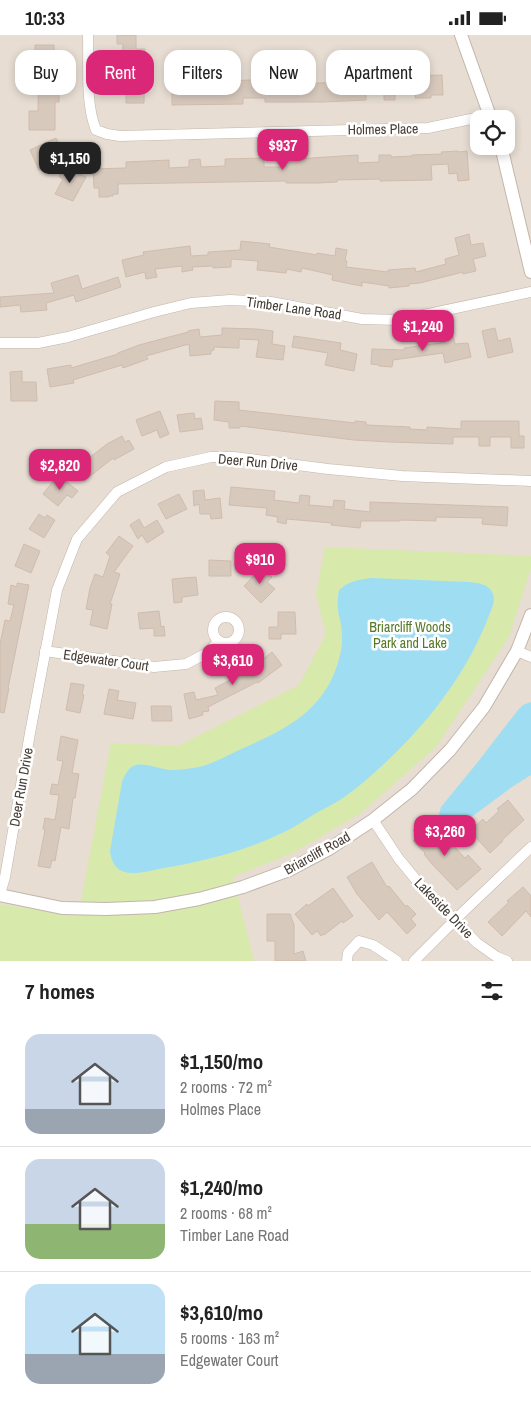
<!DOCTYPE html>
<html lang="en">
<head>
<meta charset="utf-8">
<style>
  :root { --surface:#fff; --page:#f6f6f6; --text:#222; --muted:#767676; --line:#e0e0e0; --accent:#db2777 }
  body { margin:0; font-family:"Archivo Narrow",sans-serif; background:var(--page); color:var(--text); height:100vh; display:flex; flex-direction:column; font-size:19px; white-space:nowrap }
  * { box-sizing:border-box; margin:0 }
  p { font-size:16px; color:var(--muted) }
  .icon { flex:none; width:28px; height:28px; fill:none; stroke:currentColor; stroke-width:2; stroke-linecap:round; stroke-linejoin:round }
  .map { position:relative; height:926px; overflow:hidden }
  .side { display:flex; flex-direction:column; background:var(--surface); flex:1 }
  .side>* { flex:none }
  .top-card { position:absolute; left:15px; top:15px; width:501px; height:45px; display:flex; gap:10px }
  .buttons { position:absolute; left:470px; top:75px; display:grid; gap:10px }
  .buttons a { display:grid; place-items:center; width:45px; height:45px; border-radius:10px; background:var(--surface); box-shadow:0 2px 8px #0003; font-size:25px }
  .price { position:absolute; translate:-50% -42px; padding:0 11px; border-radius:10px; background:var(--accent); color:#fff; font-size:16px; line-height:32px; filter:drop-shadow(0 1px 2px #0008) }
  .price::after { content:''; position:absolute; left:50%; top:30px; width:15px; height:11px; margin-left:-8px; background:inherit; clip-path:polygon(0 0,100% 0,50% 100%) }
  .price.active { background:#222; color:#fff }
  ul { padding:0; list-style:none }
  li { display:flex; align-items:center; gap:15px; height:125px; padding:0 25px }
  li+li { border-top:1px solid var(--line) }
  li span { display:grid; place-items:center; flex:none; width:140px; height:100px; border-radius:15px; color:#555 }
  li>.icon { margin-inline-start:auto }
  span .icon { width:60px; height:60px; fill:#fffc; stroke-width:1 }
  li b { font-size:21px }
  h2 { display:flex; justify-content:space-between; align-items:center; height:60px; padding:0 25px; font-size:21px }
  .tag { padding:0 18px; border-radius:15px; background:var(--surface); box-shadow:0 2px 8px #0003; font-size:18px; line-height:45px }
  .tag.active { background:var(--accent); color:#fff }
  .status { display:flex; justify-content:space-between; align-items:center; height:35px; padding:0 25px; background:var(--surface); direction:ltr }
  .status svg { height:14px; fill:currentColor }
  .map>svg:first-child { display:block }
  .residential { fill:#e7ddd3; fill-rule:evenodd }
  .green { fill:#d8e9ac }
  .water { fill:#9fdef2 }
  .building { fill:#d8c9bd; stroke:#d0bcad }
  .lines { fill:none; stroke-linecap:round; stroke-linejoin:round }
  .minor-casing { stroke:#c2b5aa; stroke-width:11 }
  .tertiary-casing { stroke:#c2b5aa; stroke-width:14 }
  .minor { stroke:#fff; stroke-width:10 }
  .tertiary { stroke:#fff; stroke-width:12 }
  .labels { text-anchor:middle; stroke-width:5; stroke-linejoin:round; paint-order:stroke }
  .street-label { font-size:14px; fill:#463c34; stroke:#fff }
  .park-label { font-size:14px; fill:#547927; stroke:#fff }
</style>
</head>
<body>
<div class="status"><b>10:33</b><svg viewBox="0 0 49 12"><path d="M0 12V9h3v3zM5 12V6h3v6zM10 12V3h3v9zM15 12V0h3v12zM26 1h20v11H26zM47 4h2v5h-2z"/></svg></div>
<div class="map">
<svg width="531" height="926" viewBox="0 0 531 926">
  <rect width="100%" height="100%" fill="#f3ece5"/>
  <path class="residential" d="M0,0H531V926H170L78,882L0,869ZM479,84H506V111H479Z"/>
  <polygon class="green" points="325,512 531,521 531,533 509,602 436,712 361,778 293,818 233,842 254,926 0,926 0,869 78,881 111,708 178,711 299,650 326,599 316,559"/>
  <g class="water">
    <path d="M371,543L469,547C478,548 488,549 492,557C497,565 491,575 488,583C471,627 443,668 410,703C390,724 367,746 343,763C334,769 325,773 316,778C305,785 293,793 280,799C244,816 204,826 164,833C142,837 114,848 110,816L122,747C125,740 128,732 136,730C147,728 159,734 170,735C177,735 185,734 193,733C209,731 225,722 239,715C287,694 327,675 340,620C343,610 342,599 341,589C340,584 338,579 338,574C337,568 338,561 339,555C349,546 357,545 371,543Z"/>
    <path d="M531,667V740L512,752L462,789C451,794 446,787 439,779L441,772L477,728L518,675L523,670Z"/>
  </g>
  <g class="building">
    <polygon points="117,0 136,0 136,14 145,14 144,68 126,68 126,58 124,58 124,39 117,39 117,28 122,28 123,9 117,9"/>
    <polygon points="35,10 54,10 54,17 56,17 56,23 62,23 62,35 60,35 59,67 55,67 55,95 29,95 29,76 38,76 39,29 35,29"/>
    <polygon points="442,40 443,60 431,60 431,63 415,63 415,59 395,59 395,65 384,65 384,58 366,58 366,65 323,67 265,67 265,63 243,63 243,69 172,70 172,52 201,51 201,44 220,43 220,46 284,44 284,49 354,47 353,41 375,41 375,42"/>
    <polygon points="56,103 61,114 55,116 57,120 48,124 56,128 39,135 30,115"/>
    <polygon points="458,116 458,117 467,116 469,145 458,146 457,138 449,139 448,129 431,130 432,145 380,146 380,144 337,145 337,147 318,148 286,148 286,146 118,149 118,159 113,159 113,161 109,161 109,162 99,162 99,153 94,153 93,134 126,133 126,127 169,125 169,133 189,132 189,125 200,124 201,132 225,131 225,124 264,123 264,132 286,132 285,122 296,121 296,124 358,120 358,128 379,127 379,120 391,120 391,122 412,121 412,120 442,119 441,117"/>
    <polygon points="63,132 86,142 73,166 55,159 63,144 59,142"/>
    <polygon points="469,199 471,210 483,208 486,221 473,224 476,236 463,239 463,237 420,248 409,249 409,251 389,253 389,251 362,247 362,251 351,249 332,245 333,240 302,233 301,237 287,234 286,238 257,235 258,226 231,224 231,232 213,233 213,231 192,232 193,235 182,237 182,231 155,234 157,242 146,244 145,237 126,242 122,225 144,220 143,217 190,211 191,221 208,220 208,217 240,215 241,206 270,209 269,212 317,220 317,218 335,221 336,213 347,215 345,226 347,226 346,232 388,237 388,235 415,233 416,237 446,229 445,224 459,220 455,203"/>
    <polygon points="78,240 82,254 118,242 121,252 76,267 74,260 46,268 47,275 21,277 20,270 0,272 0,262 54,258 51,248"/>
    <polygon points="222,293 257,294 273,296 272,309 285,311 283,325 256,322 259,305 239,304 239,313 214,312 214,315 211,316 211,319 190,321 189,309 146,321 148,324 123,333 122,330 73,345 74,348 50,352 47,334 71,330 71,333 118,319 118,318 139,310 188,297 188,296 199,294 200,302 222,300"/>
    <polygon points="495,293 498,306 510,303 513,317 488,323 482,296"/>
    <polygon points="294,301 341,308 340,315 357,319 354,336 325,330 328,318 292,312"/>
    <polygon points="453,301 455,309 468,308 471,322 445,328 443,318 393,325 392,332 379,331 379,330 371,329 372,314 404,315 404,313 441,308 440,304"/>
    <polygon points="22,336 22,347 36,347 37,366 11,366 10,337"/>
    <polygon points="215,366 239,367 239,375 355,388 355,386 366,387 366,390 410,392 410,394 427,395 427,392 461,394 461,386 519,386 519,401 524,401 524,413 511,413 511,402 490,402 490,411 479,411 479,402 453,402 453,409 390,407 354,405 240,391 240,393 229,393 229,387 214,385"/>
    <polygon points="160,376 169,399 160,403 157,395 142,401 136,385"/>
    <polygon points="194,378 195,384 201,383 203,394 180,397 177,380"/>
    <polygon points="122,401 125,407 129,405 134,414 114,425 113,423 84,446 75,434 107,409"/>
    <polygon points="58,440 78,456 72,463 67,460 58,471 43,459"/>
    <polygon points="231,452 275,456 274,465 299,468 300,460 310,461 309,470 333,472 334,465 345,466 344,474 370,477 370,467 508,472 507,491 482,489 483,483 436,482 436,486 400,485 400,486 361,486 360,493 331,490 332,488 287,484 286,489 277,487 278,482 266,480 267,473 229,470"/>
    <polygon points="204,455 205,465 220,463 222,483 211,484 210,479 200,479 199,469 194,471 193,456"/>
    <polygon points="179,459 187,474 166,484 158,469"/>
    <polygon points="39,479 45,483 47,480 55,485 44,503 29,494"/>
    <polygon points="139,484 144,493 157,485 164,497 147,508 142,500 138,504 130,490"/>
    <polygon points="119,501 133,511 114,537 120,539 110,569 112,569 107,594 90,590 93,575 86,574 90,553 95,539 103,542 110,521 106,518"/>
    <polygon points="24,509 40,516 31,538 15,531"/>
    <polygon points="209,525 231,526 231,541 209,541"/>
    <polygon points="262,532 272,542 267,547 275,554 261,568 244,551"/>
    <polygon points="196,542 198,560 182,562 182,567 174,568 172,544"/>
    <polygon points="17,548 29,550 8,653 9,653 4,678 0,677 0,609 5,585 10,586 14,570 8,569 11,550 17,552"/>
    <polygon points="159,576 161,592 164,591 165,601 154,601 154,593 140,594 138,578"/>
    <polygon points="278,577 295,577 296,599 281,599 281,604 269,604 269,592 278,592"/>
    <polygon points="272,617 282,630 258,648 257,647 208,672 209,676 202,677 203,680 189,684 184,659 194,657 196,665 218,660 215,653 249,635"/>
    <polygon points="71,648 84,650 82,660 84,660 80,678 66,675"/>
    <polygon points="109,654 119,656 117,665 136,668 133,684 104,679"/>
    <polygon points="151,671 171,671 172,686 152,686"/>
    <polygon points="61,701 78,705 72,738 79,739 75,763 73,763 69,794 61,792 55,826 52,825 50,833 38,831 45,795 43,794 45,783 55,785 59,760 50,759 52,749 58,750 63,726 57,725"/>
    <polygon points="508,765 524,785 502,805 503,806 490,818 470,796 483,784 486,788 499,776 497,774"/>
    <polygon points="424,786 441,803 442,801 448,807 449,806 465,823 468,820 481,834 457,855 432,829 424,819 425,818 413,806 418,801 413,795"/>
    <polygon points="372,827 387,852 389,851 406,872 407,870 416,879 411,884 416,890 407,899 387,877 379,885 357,859 347,842"/>
    <polygon points="523,852 531,861 531,882 526,876 502,901 488,887 509,867 507,866"/>
    <polygon points="333,853 353,881 343,888 342,886 324,900 323,899 321,901 317,896 312,900 295,879 307,869 308,871"/>
    <polygon points="267,879 290,879 294,890 294,919 303,916 306,926 275,926 275,906 267,906"/>
  </g>
  <g class="lines">
    <defs>
      <g id="minor">
        <path d="M88,0C89,29 85,68 96,95L107,99L120,101L428,93L490,80"/>
        <polyline points="0,308 38,308 68,302 154,277 191,268 230,265 271,267 362,284 400,285 531,257"/>
        <circle cx="226" cy="595" r="13"/>
        <polyline points="45,616 154,632 186,629 207,618 219,606"/>
        <polyline points="517,616 531,622"/>
        <polyline points="373,785 399,824 422,852 477,908 497,922 507,926"/>
        <polyline points="0,859 5,842 30,698 57,555 77,504 117,457 166,432 211,422 234,422 328,434 402,441 531,446"/>
        <polyline points="347,926 348,918 359,906 373,910 397,926"/>
        <polyline points="414,926 462,878 531,812"/>
      </g>
      <g id="tertiary">
        <polyline points="461,0 491,84"/>
        <polyline points="501,111 531,237"/>
        <polyline points="0,860 62,873 106,874 155,872 199,864 243,852 289,835 329,814 373,785 412,754 450,715 484,672 517,616 531,580"/>
      </g>
    </defs>
    <use href="#minor" class="minor-casing"/>
    <use href="#tertiary" class="tertiary-casing"/>
    <use href="#minor" class="minor"/>
    <use href="#tertiary" class="tertiary"/>
  </g>
  <g class="labels">
    <g class="street-label">
      <text transform="translate(383 94) rotate(-1)" y="5">Holmes Place</text>
      <text transform="translate(294 273) rotate(8)" y="5">Timber Lane Road</text>
      <text transform="translate(258 427) rotate(5)" y="5">Deer Run Drive</text>
      <text transform="translate(106 625) rotate(8)" y="5">Edgewater Court</text>
      <text transform="translate(21 752) rotate(-80)" y="5">Deer Run Drive</text>
      <text transform="translate(317 818) rotate(-29)" y="5">Briarcliff Road</text>
      <text transform="translate(444 873) rotate(46)" y="5">Lakeside Drive</text>
    </g>
    <g class="park-label">
      <text x="410" y="597">Briarcliff Woods<tspan x="410" dy="16">Park and Lake</tspan></text>
    </g>
  </g>
</svg>
<div class="buttons">
<a><svg class="icon" aria-label="locate" viewBox="0 0 24 24"><circle cx="12" cy="12" r="6"/><path d="M12 2v4M12 18v4M2 12h4M18 12h4"/></svg></a>
</div>
<b class="price" style="left:283px;top:136px">$937</b>
<b class="price active" style="left:70px;top:149px">$1,150</b>
<b class="price" style="left:423px;top:317px">$1,240</b>
<b class="price" style="left:60px;top:456px">$2,820</b>
<b class="price" style="left:260px;top:550px">$910</b>
<b class="price" style="left:233px;top:651px">$3,610</b>
<b class="price" style="left:445px;top:822px">$3,260</b>
<div class="top-card">
<a class="tag">Buy</a>
<a class="tag active">Rent</a>
<a class="tag">Filters</a>
<a class="tag">New</a>
<a class="tag">Apartment</a>
</div>
</div>
<section class="side">
<h2>7 homes<svg class="icon" aria-label="filters" viewBox="0 0 24 24"><path d="M4 7h16M4 17h16"/><circle cx="9" cy="7" r="2"/><circle cx="15" cy="17" r="2"/></svg></h2>
<ul>
<li><span style="background:linear-gradient(#c9d6e8 75%,#9aa5b1 0)"><svg class="icon" aria-label="home" viewBox="0 0 24 24"><path d="M3 11l9-7 9 7M6 9v11h12V9"/></svg></span><div><b>$1,150/mo</b><p>2 rooms · 72 m²</p><p>Holmes Place</p></div></li>
<li><span style="background:linear-gradient(#c9d6e8 65%,#8fb573 0)"><svg class="icon" aria-label="home" viewBox="0 0 24 24"><path d="M3 11l9-7 9 7M6 9v11h12V9"/></svg></span><div><b>$1,240/mo</b><p>2 rooms · 68 m²</p><p>Timber Lane Road</p></div></li>
<li><span style="background:linear-gradient(#bfe0f5 70%,#9aa5b1 0)"><svg class="icon" aria-label="home" viewBox="0 0 24 24"><path d="M3 11l9-7 9 7M6 9v11h12V9"/></svg></span><div><b>$3,610/mo</b><p>5 rooms · 163 m²</p><p>Edgewater Court</p></div></li>
</ul>
</section>
</body>
</html>
